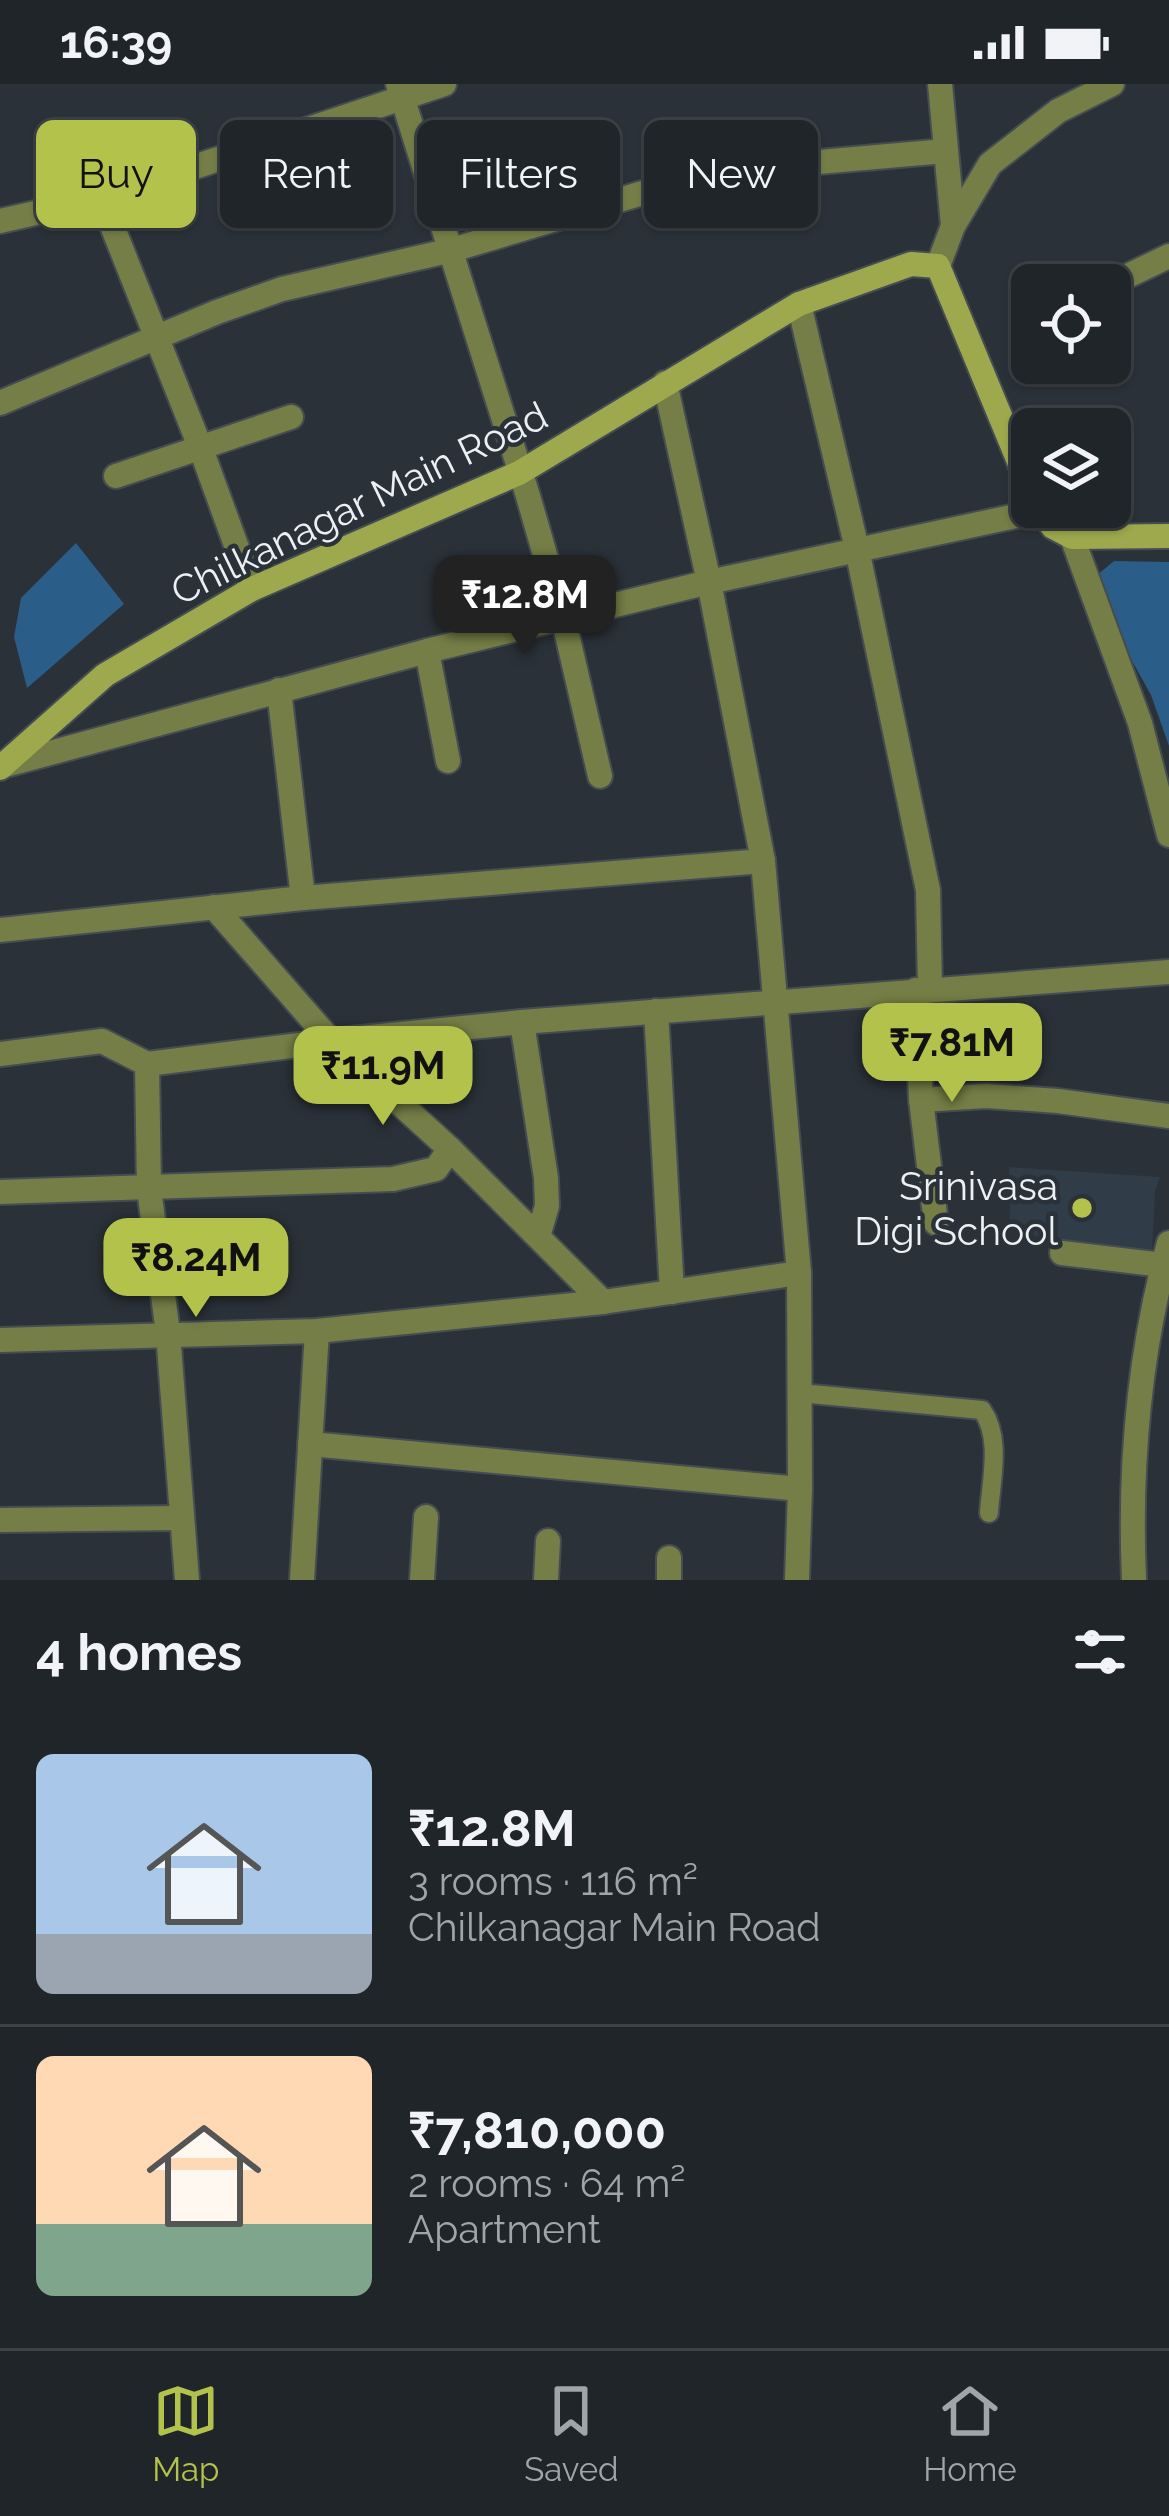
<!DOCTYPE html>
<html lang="en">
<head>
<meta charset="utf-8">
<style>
  :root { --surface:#20252a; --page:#2d3136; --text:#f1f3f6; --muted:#a2a5a8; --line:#3d4247; --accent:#b3c24b }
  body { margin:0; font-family:Raleway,sans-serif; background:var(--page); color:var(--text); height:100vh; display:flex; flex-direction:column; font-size:45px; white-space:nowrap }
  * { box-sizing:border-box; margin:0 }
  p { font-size:39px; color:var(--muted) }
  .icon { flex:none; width:66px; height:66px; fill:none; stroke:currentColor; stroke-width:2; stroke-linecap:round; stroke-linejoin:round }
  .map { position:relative; height:1496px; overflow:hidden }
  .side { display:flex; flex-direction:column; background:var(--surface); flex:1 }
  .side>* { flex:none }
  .hud { position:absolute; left:36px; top:36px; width:1098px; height:108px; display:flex; gap:24px }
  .tools { position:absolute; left:1011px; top:180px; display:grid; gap:24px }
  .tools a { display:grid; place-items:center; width:120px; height:120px; border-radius:18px; background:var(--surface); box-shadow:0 3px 9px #0004,0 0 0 3px var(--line); font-size:60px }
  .price { position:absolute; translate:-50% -102px; padding:0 27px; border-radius:24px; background:var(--accent); color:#111; font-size:39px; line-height:78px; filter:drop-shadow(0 3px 6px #0008) }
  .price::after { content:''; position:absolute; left:50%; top:72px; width:36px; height:27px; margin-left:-18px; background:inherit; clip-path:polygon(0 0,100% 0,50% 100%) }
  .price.on { background:#222; color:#fff }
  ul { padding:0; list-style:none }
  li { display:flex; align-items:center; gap:36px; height:300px; padding:0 36px }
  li+li { border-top:3px solid var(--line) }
  li span { display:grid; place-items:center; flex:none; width:336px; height:240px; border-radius:18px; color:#555 }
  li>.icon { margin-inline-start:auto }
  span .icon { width:144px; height:144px; fill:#fffc; stroke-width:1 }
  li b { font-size:51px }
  h2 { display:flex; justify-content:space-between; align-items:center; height:144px; padding:0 36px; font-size:51px }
  .tag { padding:0 42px; border-radius:18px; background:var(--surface); box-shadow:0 3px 9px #0004,0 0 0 3px var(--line); font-size:42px; line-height:108px }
  .tag.on { background:var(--accent); color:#111 }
  .status { display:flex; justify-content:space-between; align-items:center; height:84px; padding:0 60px; background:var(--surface); direction:ltr }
  .status svg { height:33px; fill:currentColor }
  .menu { display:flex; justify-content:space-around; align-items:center; height:168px; border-top:3px solid var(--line); background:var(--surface); font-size:33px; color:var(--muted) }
  .menu a { display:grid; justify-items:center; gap:6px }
  .menu .on { color:var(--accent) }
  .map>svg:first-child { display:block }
  .built { fill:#303c47 }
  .green { fill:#2b5d89 }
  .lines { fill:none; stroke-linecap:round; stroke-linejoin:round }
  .lane-casing { stroke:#454c52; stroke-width:22 }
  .street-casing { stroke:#454c52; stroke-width:28 }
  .secondary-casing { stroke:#454c52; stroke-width:28 }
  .lane { stroke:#757e46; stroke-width:18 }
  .street { stroke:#757e46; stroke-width:24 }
  .secondary { stroke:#9da94c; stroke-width:24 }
  .poi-dot { fill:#b3c24b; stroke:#2a3138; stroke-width:4.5 }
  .labels { text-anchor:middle; stroke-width:9; stroke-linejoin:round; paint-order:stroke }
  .street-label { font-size:39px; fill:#ebf0f4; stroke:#2a3138 }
  .poi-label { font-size:39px; fill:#ebf0f4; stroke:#2a3138; text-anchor:end }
</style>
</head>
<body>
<div class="status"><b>16:39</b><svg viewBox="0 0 49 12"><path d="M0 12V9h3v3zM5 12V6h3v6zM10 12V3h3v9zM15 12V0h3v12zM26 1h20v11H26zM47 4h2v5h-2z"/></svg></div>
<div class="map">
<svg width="1169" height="1496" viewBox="0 0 1169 1496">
  <rect width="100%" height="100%" fill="#2a3138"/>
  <polygon class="built" points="1009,1083 1160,1093 1155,1107 1152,1169 1064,1164 1010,1141"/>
  <g class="green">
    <polygon points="76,459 124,520 27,604 14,553 21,514"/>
    <polygon points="1114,477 1169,478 1169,662 1151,611 1116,548 1096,492"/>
  </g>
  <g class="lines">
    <defs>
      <path id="lane" d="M800,1309L982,1326C1002,1354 991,1396 989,1429"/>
      <g id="street">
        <polyline points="398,0 528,412 563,533 600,692"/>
        <polyline points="940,0 953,142"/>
        <polyline points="101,114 201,365 252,505"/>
        <polyline points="0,137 101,114 444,0"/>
        <polyline points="938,182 953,142 990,80 1058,27 1112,0"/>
        <polyline points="1109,201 1169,172"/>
        <polyline points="799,220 857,465 928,806 930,905"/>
        <polyline points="665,299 709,498 763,777 799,1189 800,1405 797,1496"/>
        <polyline points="0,319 217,228 282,205 452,166 716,87 945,67"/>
        <polyline points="116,392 291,333"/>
        <polyline points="1072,453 1140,639 1169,751"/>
        <polyline points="427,567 448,677"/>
        <polyline points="279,606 303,814"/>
        <polyline points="2,682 427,567 709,498 1039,427"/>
        <polyline points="214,823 331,957 450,1065 603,1218"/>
        <polyline points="0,846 303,814 763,777"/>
        <polyline points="916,906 921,1016 936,1139"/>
        <polyline points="656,927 672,1208"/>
        <polyline points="522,938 546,1094 547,1122 538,1152"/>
        <polyline points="0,970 102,957 147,980 331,957 522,938 1169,888"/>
        <polyline points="147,980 149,1105 168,1249 187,1496"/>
        <polyline points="921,1016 986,1012 1058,1017 1169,1032"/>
        <polyline points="0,1108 393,1095 436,1085 450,1065"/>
        <polyline points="1062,1169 1163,1181"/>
        <polyline points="0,1256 317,1247 603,1218 799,1189"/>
        <polyline points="310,1360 800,1405"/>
        <polyline points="0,1436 181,1434"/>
        <polyline points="302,1496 317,1247"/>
        <polyline points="422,1496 426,1433"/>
        <polyline points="546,1496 548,1457"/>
        <polyline points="669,1496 669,1474"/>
        <path d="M1134,1496C1129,1382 1139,1269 1169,1159"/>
      </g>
      <g id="secondary">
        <polyline points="1038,423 1053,443 1072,453 1169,452"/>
        <polyline points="0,684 105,591 252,505 519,389 799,220 911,180 938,182 1032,409"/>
      </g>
    </defs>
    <use href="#lane" class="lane-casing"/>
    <use href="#street" class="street-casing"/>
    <use href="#secondary" class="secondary-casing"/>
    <use href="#lane" class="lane"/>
    <use href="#street" class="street"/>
    <use href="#secondary" class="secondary"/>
  </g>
  <circle class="poi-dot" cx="1082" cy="1124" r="12"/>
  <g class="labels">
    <g class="street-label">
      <text transform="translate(359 419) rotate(-26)" y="14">Chilkanagar Main Road</text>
    </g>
    <g class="poi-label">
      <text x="1058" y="1116">Srinivasa<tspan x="1058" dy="45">Digi School</tspan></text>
    </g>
  </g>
</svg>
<div class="tools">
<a><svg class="icon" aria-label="locate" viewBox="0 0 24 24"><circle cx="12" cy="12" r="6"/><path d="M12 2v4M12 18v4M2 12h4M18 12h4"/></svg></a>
<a><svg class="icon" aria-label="layers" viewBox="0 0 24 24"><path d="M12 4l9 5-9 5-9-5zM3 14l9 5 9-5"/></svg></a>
</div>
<b class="price on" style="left:525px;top:573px">₹12.8M</b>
<b class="price" style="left:952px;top:1021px">₹7.81M</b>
<b class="price" style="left:383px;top:1044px">₹11.9M</b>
<b class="price" style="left:196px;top:1236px">₹8.24M</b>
<div class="hud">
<a class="tag on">Buy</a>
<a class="tag">Rent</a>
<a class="tag">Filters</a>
<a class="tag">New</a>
</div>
</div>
<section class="side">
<h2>4 homes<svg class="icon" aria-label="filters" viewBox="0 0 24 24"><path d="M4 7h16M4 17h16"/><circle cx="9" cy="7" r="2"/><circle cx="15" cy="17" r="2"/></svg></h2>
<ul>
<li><span style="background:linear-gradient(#a9c7e8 75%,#9aa5b1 0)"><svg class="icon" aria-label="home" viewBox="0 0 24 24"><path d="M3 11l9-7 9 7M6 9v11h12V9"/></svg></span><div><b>₹12.8M</b><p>3 rooms · 116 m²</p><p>Chilkanagar Main Road</p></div></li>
<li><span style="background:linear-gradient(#ffd9b3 70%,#7fa58c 0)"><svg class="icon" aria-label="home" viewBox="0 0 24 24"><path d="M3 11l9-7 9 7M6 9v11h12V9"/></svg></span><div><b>₹7,810,000</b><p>2 rooms · 64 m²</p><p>Apartment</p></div></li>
</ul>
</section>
<nav class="menu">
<a class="on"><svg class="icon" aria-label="map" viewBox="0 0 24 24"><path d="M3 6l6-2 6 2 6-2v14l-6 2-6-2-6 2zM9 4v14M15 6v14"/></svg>Map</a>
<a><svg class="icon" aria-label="saved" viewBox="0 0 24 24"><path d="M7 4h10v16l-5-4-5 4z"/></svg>Saved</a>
<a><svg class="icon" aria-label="home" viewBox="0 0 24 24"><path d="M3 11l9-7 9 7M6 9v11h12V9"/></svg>Home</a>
</nav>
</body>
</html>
